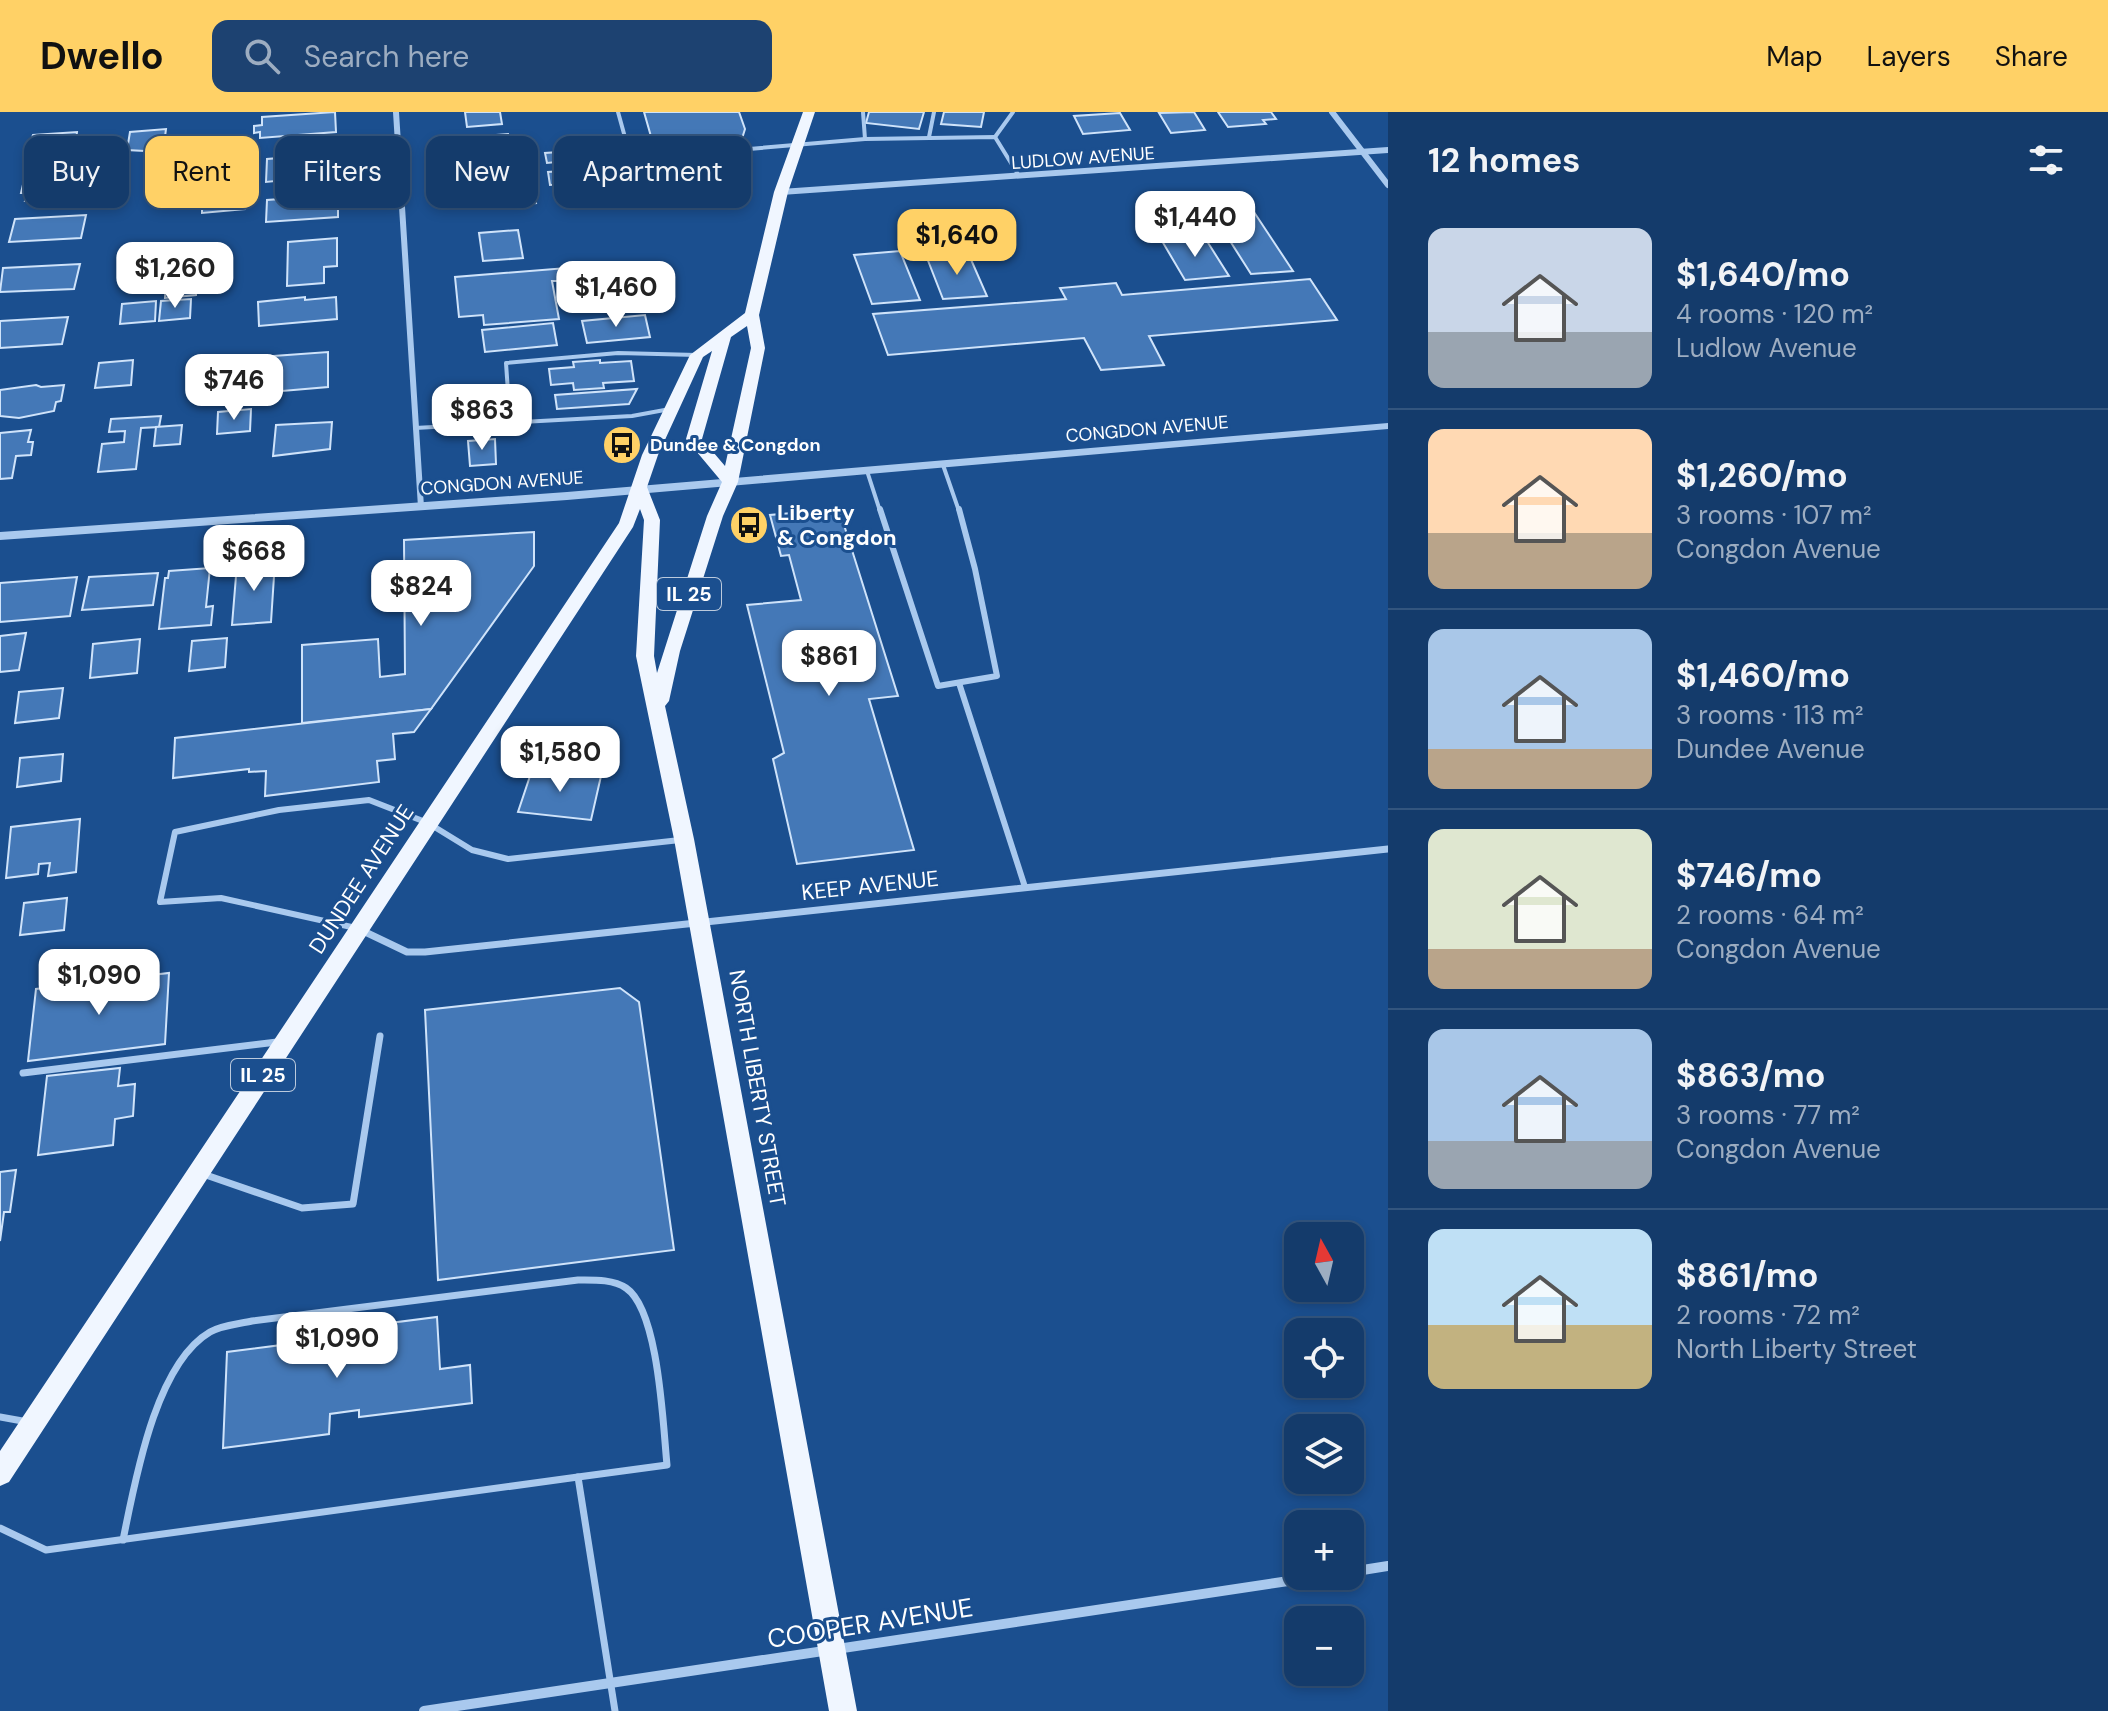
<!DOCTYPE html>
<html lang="en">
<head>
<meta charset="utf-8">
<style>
  :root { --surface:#143b6b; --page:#1d4271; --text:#f1f3f6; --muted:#9dadc1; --line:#33557e; --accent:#ffd166 }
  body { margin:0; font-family:"DM Sans",sans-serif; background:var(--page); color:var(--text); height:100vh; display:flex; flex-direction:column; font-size:30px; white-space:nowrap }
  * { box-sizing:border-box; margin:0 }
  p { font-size:26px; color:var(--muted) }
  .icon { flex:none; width:44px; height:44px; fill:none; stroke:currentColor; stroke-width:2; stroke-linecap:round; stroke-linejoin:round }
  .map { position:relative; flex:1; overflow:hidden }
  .panel { display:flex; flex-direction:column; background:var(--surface); width:720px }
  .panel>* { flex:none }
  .guide { position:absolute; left:24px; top:24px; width:760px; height:72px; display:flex; gap:16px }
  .needle { width:52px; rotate:352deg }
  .tools { position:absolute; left:1284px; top:1110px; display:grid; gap:16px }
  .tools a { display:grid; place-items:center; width:80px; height:80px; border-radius:16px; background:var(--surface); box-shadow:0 4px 12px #0003,0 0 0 2px var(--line); font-size:40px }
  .price { position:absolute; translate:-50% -68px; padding:0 18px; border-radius:16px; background:#fff; color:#222; font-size:26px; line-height:52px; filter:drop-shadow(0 2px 4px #0008) }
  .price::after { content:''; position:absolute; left:50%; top:48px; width:24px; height:18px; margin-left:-12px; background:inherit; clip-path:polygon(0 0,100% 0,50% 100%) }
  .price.selected { background:var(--accent); color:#111 }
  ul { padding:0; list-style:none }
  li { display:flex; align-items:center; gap:24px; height:200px; padding:0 40px }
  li+li { border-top:2px solid var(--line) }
  li span { display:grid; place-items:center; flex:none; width:224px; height:160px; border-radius:16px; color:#555 }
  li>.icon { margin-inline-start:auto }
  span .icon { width:96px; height:96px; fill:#fffc; stroke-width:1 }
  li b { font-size:34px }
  h2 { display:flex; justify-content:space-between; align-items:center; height:96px; padding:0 40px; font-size:34px }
  .pill { padding:0 28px; border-radius:16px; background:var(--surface); box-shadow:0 4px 12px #0003,0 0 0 2px var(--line); font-size:28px; line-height:72px }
  .pill.selected { background:var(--accent); color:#111 }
  header { display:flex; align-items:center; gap:48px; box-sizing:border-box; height:112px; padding:0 40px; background:var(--accent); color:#111 }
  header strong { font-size:38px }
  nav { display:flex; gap:44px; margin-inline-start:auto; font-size:28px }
  .search { width:560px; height:72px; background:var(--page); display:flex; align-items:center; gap:20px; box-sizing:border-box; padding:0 28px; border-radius:16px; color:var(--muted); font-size:30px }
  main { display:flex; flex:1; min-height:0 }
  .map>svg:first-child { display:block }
  .building { fill:#4478b7; stroke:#cfe3fa; stroke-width:2 }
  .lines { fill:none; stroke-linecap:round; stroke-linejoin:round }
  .service-far2 { stroke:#a9c9ee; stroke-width:4 }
  .service-far1 { stroke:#a9c9ee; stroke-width:6 }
  .service { stroke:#a9c9ee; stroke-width:7 }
  .minor-far2 { stroke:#a9c9ee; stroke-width:6 }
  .minor-far1 { stroke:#a9c9ee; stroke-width:7 }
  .minor { stroke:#a9c9ee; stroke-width:10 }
  .tertiary { fill:#a9c9ee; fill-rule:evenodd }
  .primary { fill:#f0f6ff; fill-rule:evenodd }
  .labels { text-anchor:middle; stroke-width:6; stroke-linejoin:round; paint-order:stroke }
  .far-street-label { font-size:18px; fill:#fff; stroke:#1b4f8f }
  .far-poi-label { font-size:18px; font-weight:bold; fill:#fff; stroke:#1b4f8f; text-anchor:start }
  .shield { fill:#1b4f8f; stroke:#bbcadd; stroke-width:2 }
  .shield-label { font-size:20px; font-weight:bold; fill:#fff }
  .poi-label { font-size:22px; font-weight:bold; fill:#fff; stroke:#1b4f8f; text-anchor:start }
  .street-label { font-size:22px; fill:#fff; stroke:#1b4f8f }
  .near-street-label { font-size:26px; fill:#fff; stroke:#1b4f8f }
</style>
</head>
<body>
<header>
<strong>Dwello</strong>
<div class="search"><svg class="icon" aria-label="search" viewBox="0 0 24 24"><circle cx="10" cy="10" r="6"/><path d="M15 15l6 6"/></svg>Search here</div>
<nav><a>Map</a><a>Layers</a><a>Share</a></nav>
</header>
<main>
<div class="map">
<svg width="1388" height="1599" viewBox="0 0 1388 1599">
  <rect width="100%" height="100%" fill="#1b4f8f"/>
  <g class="building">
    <polygon points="335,0 336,20 260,26 260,20 254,21 254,14 262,13 262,5"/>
    <polygon points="465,0 500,0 502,12 467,15"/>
    <polygon points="644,0 739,0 745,17 739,36 656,42"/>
    <polygon points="869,0 924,0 919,17 866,11"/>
    <polygon points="944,0 984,0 981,15 941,12"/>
    <polygon points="1194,0 1205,18 1171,21 1159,1"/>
    <polygon points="1218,0 1271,0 1276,7 1263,8 1266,12 1228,15"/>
    <polygon points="1120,1 1130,18 1083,22 1074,4"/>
    <polygon points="166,17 163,40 127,38 130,20"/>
    <polygon points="77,20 75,37 26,41 33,23"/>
    <polygon points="508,22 511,43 474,45 473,38 466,39 465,31 472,31 471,25"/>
    <polygon points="177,31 175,43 155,44 155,40 163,40 164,32"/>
    <polygon points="322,35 322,60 326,60 326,64 266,70 267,47 279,46 279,38"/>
    <polygon points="90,36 87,51 66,53 69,38"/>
    <polygon points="574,39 576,48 547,51 545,41"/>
    <polygon points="699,49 701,55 712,55 716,67 651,71 648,61 656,61 654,53"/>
    <polygon points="81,56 77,78 55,79 53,87 25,89 27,81 21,81 26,60"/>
    <polygon points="579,58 582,71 550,73 548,60"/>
    <polygon points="532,70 536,91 475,96 473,74"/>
    <polygon points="245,83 245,97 202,101 202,86"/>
    <polygon points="338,83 338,105 266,110 267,88"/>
    <polygon points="1244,85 1293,159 1251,162 1204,88"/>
    <polygon points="1182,91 1200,120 1159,123 1142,94"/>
    <polygon points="86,103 81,126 9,130 15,107"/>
    <polygon points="953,107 967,138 924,141 911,111"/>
    <polygon points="518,118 523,146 483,149 479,121"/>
    <polygon points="337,126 337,154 324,155 324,171 287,174 288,130"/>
    <polygon points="1205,126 1229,164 1185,168 1162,129"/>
    <polygon points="900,139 920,188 872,192 854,143"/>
    <polygon points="969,143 987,184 943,187 927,146"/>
    <polygon points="641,150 646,173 564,179 562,169 552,169 559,207 484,213 483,203 459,205 455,165"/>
    <polygon points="80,152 74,177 0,180 3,156"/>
    <polygon points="197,165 196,183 165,186 166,167"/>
    <polygon points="1310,167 1337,208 1149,224 1164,253 1101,258 1084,226 888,243 873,202 1066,187 1060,176 1116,171 1122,183"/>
    <polygon points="305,185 305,188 336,185 337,207 259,214 258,190"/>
    <polygon points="191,187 190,206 159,209 161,189"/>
    <polygon points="156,189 155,209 120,212 122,192"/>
    <polygon points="645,203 650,225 587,231 582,209"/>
    <polygon points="68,205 62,232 0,236 0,209"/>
    <polygon points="553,211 557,233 485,240 482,218"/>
    <polygon points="328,240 328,275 259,281 260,245"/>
    <polygon points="133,248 131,273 95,276 99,251"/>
    <polygon points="600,248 600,251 631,249 634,269 603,271 604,276 574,278 573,271 551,273 549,257 574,255 573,250"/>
    <polygon points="36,273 41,275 64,273 61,289 56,290 54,299 19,306 0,304 0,278"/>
    <polygon points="637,277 629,292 557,297 555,283"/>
    <polygon points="251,297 250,319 217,322 218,300"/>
    <polygon points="161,304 159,315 141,316 136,357 98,360 102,332 124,330 125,319 109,320 111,307"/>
    <polygon points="332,310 330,337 273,344 276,313"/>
    <polygon points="182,313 180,332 154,334 156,315"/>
    <polygon points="31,318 28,330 33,330 31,343 16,344 12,366 0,367 0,321"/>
    <polygon points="495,327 496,352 470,354 468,329"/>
    <polygon points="839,397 898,584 869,587 914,738 797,752 773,647 784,641 747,493 801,488 789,443 781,444 770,403"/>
    <polygon points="534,420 534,454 431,597 302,611 302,533 378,527 380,565 405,562 404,428"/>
    <polygon points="275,449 271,510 232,513 237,452"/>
    <polygon points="210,456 206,495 213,494 211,513 159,517 165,466 168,466 169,459"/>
    <polygon points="158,461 153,493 82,498 89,465"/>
    <polygon points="77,465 70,504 0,510 0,471"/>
    <polygon points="26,521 19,558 0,560 0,524"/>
    <polygon points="227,526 225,555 189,559 192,529"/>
    <polygon points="140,527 137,561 90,566 93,532"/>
    <polygon points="63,576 59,606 15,611 19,580"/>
    <polygon points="431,597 414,620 393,622 395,647 377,649 379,670 265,684 266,659 249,660 249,657 173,666 175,626"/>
    <polygon points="63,642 61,669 17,675 20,646"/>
    <polygon points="533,655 601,664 591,708 518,700"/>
    <polygon points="80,707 76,760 48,764 50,751 39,752 38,762 6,766 11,715"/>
    <polygon points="67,786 64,818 20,823 24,791"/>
    <polygon points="169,861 165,932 28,949 36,877"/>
    <polygon points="620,876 639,890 674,1138 438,1168 425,898"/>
    <polygon points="120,956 118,974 135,972 133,1004 115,1007 113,1033 38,1043 47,964"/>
    <polygon points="16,1058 10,1100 4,1100 0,1129 0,1060"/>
    <polygon points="437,1205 440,1257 470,1253 472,1291 359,1305 359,1298 330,1302 329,1322 223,1336 227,1240 281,1233 281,1225"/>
  </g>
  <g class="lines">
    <g class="service-far2">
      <polyline points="618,0 631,47 865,27 995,25 1019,64"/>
      <polyline points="863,0 865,27"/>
      <polyline points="929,25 934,0"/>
      <polyline points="995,25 1013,0"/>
      <polyline points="510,309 506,251 618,241 697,243"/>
      <polyline points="415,316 632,304 670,297"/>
      <polyline points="943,353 959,399"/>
      <polyline points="867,359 880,399"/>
    </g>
    <g class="service-far1">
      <polyline points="880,397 938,574 997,564 975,457 959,397"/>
      <polyline points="959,571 1025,775"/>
      <polyline points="356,816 221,786 160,790 175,720 279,698 369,688 428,711 472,738 508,747 680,728"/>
    </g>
    <g class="service">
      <polyline points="23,961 277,930"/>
      <polyline points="203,1062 302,1096 353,1092 380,924"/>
      <polyline points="0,1305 28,1310"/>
      <polyline points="0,1416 46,1438 578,1365 615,1599"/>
      <path d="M123,1428C135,1370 155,1252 210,1220C222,1213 239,1212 252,1209L578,1168C593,1168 613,1167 626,1176C659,1198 663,1314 667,1353L578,1365"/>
    </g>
    <g class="minor-far2">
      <polyline points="396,0 421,395"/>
      <polyline points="1332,0 1388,73"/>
      <polyline points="781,80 1388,38"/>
    </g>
    <polyline class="minor-far1" points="361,818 407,840 425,840 1388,737"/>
    <g class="minor">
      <polyline points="1350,1460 1388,1454"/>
      <polyline points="424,1599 1322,1464"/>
    </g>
    <polygon class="tertiary" points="1388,311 1388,317 567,388 0,428 0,420 567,380"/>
    <path class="primary" d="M803,0H815L788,80L759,203L765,236L738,370L723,404L680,539L669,589L665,594L694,727L857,1599H829L674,727L636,544L644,408L640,397L633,415L9,1370L0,1374V1339L619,411L642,343L690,243L745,201L774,80ZM747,214L751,236L725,354L702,327L731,225ZM712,239L686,327L722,370L707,404L657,561L654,544L660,408L647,375L658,343L703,245Z"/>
  </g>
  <defs>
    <symbol id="bus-disc" viewBox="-11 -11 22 22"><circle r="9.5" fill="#ffd166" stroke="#1b4f8f"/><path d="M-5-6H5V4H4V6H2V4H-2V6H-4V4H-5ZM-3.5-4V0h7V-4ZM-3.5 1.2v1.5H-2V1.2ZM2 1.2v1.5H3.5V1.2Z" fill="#111"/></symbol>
  </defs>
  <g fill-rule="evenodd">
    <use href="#bus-disc" x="600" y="311" width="44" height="44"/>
    <use href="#bus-disc" x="727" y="391" width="44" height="44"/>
  </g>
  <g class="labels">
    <g class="far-street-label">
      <text transform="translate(1083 46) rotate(-4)" y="6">LUDLOW AVENUE</text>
      <text transform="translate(1147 317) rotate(-5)" y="6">CONGDON AVENUE</text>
      <text transform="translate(502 371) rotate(-4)" y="6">CONGDON AVENUE</text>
    </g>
    <g class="far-poi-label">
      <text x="650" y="339">Dundee &amp; Congdon</text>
    </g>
    <g class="shield">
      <rect x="657" y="466" width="64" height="32" rx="6"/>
      <rect x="231" y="947" width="64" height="32" rx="6"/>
    </g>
    <g class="shield-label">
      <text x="689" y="489">IL 25</text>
      <text x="263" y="970">IL 25</text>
    </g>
    <g class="poi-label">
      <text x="777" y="408">Liberty<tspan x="777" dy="25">&amp; Congdon</tspan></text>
    </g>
    <g class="street-label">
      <text transform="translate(361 767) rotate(-57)" y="8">DUNDEE AVENUE</text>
      <text transform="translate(870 773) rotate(-6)" y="8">KEEP AVENUE</text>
      <text transform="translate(758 976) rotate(80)" y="8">NORTH LIBERTY STREET</text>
    </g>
    <g class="near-street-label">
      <text transform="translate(870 1511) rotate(-9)" y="9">COOPER AVENUE</text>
    </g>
  </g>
</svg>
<div class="tools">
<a><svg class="needle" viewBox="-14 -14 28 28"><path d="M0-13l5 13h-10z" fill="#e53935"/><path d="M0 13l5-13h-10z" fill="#9dadc1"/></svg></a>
<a><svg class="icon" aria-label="locate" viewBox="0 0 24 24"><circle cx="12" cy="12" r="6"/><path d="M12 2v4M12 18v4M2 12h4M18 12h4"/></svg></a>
<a><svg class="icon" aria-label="layers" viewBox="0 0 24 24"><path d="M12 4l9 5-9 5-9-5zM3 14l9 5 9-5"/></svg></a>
<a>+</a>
<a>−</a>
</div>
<b class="price" style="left:1195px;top:147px">$1,440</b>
<b class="price selected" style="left:957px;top:165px">$1,640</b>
<b class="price" style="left:175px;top:198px">$1,260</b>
<b class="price" style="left:616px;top:217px">$1,460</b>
<b class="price" style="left:234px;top:310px">$746</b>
<b class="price" style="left:482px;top:340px">$863</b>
<b class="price" style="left:254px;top:481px">$668</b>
<b class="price" style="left:421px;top:516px">$824</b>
<b class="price" style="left:829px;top:586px">$861</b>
<b class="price" style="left:560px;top:682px">$1,580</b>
<b class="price" style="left:99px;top:905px">$1,090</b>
<b class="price" style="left:337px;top:1268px">$1,090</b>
<div class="guide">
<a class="pill">Buy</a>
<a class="pill selected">Rent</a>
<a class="pill">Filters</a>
<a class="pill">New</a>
<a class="pill">Apartment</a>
</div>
</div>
<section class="panel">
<h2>12 homes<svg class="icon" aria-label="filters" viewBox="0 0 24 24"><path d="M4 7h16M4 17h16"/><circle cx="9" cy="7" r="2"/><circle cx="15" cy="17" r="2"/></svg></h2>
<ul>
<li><span style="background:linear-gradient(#c9d6e8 65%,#9aa5b1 0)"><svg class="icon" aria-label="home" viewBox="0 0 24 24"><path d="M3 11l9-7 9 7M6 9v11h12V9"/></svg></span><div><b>$1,640/mo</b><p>4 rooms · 120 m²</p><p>Ludlow Avenue</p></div></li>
<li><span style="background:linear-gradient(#ffd9b3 65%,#b9a48a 0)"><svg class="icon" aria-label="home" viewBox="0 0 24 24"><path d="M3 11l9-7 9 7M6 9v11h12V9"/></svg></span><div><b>$1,260/mo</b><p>3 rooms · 107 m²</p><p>Congdon Avenue</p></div></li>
<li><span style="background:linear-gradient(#a9c7e8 75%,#b9a48a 0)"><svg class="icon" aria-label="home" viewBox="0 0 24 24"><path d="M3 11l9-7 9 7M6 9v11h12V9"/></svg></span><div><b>$1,460/mo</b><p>3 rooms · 113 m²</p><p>Dundee Avenue</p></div></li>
<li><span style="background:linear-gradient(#dfe7d0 75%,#b9a48a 0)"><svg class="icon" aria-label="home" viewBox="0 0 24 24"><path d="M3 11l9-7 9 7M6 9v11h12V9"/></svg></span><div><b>$746/mo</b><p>2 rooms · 64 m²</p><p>Congdon Avenue</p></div></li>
<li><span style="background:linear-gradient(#a9c7e8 70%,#9aa5b1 0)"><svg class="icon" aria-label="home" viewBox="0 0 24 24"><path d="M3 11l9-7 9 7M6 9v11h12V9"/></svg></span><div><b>$863/mo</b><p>3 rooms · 77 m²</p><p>Congdon Avenue</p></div></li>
<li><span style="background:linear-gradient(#bfe0f5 60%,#c2b280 0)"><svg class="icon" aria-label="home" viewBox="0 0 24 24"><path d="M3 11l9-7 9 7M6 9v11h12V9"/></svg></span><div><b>$861/mo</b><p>2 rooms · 72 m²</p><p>North Liberty Street</p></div></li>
</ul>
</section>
</main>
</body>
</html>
